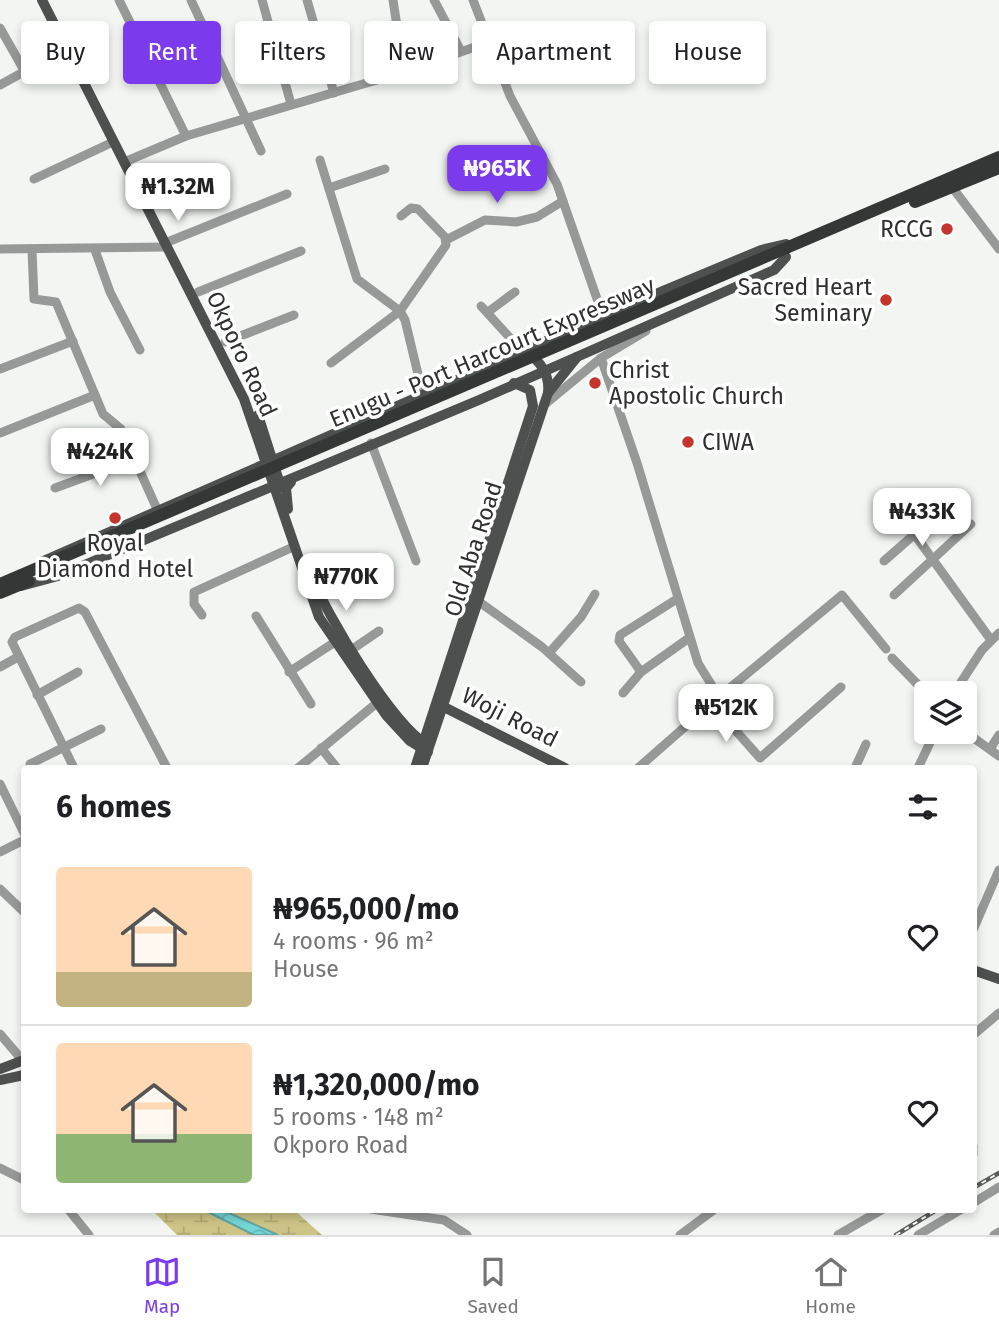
<!DOCTYPE html>
<html lang="en">
<head>
<meta charset="utf-8">
<style>
  :root { --surface:#fff; --page:#f6f6f6; --text:#202124; --muted:#757577; --line:#e0e0e0; --accent:#7c3aed }
  body { margin:0; font-family:"Fira Sans",sans-serif; background:var(--page); color:var(--text); height:100vh; display:flex; flex-direction:column; font-size:26px; white-space:nowrap }
  * { box-sizing:border-box; margin:0 }
  p { font-size:23px; color:var(--muted) }
  .icon { flex:none; width:38px; height:38px; fill:none; stroke:currentColor; stroke-width:2; stroke-linecap:round; stroke-linejoin:round }
  .map { position:relative; flex:1; overflow:hidden }
  .side { position:absolute; left:21px; top:765px; width:956px; height:448px; display:flex; flex-direction:column; background:var(--surface); border-radius:7px; box-shadow:0 4px 10px #0003 }
  .side>* { flex:none }
  .hud { position:absolute; left:21px; top:21px; width:957px; height:63px; display:flex; gap:14px }
  .tools { position:absolute; left:914px; top:681px; display:grid; gap:14px }
  .tools a { display:grid; place-items:center; width:63px; height:63px; border-radius:7px; background:var(--surface); box-shadow:0 4px 10px #0003; font-size:35px }
  .price { position:absolute; translate:-50% -60px; padding:0 16px; border-radius:14px; background:#fff; color:#222; font-size:23px; line-height:46px; filter:drop-shadow(0 2px 4px #0008) }
  .price::after { content:''; position:absolute; left:50%; top:42px; width:21px; height:16px; margin-left:-10px; background:inherit; clip-path:polygon(0 0,100% 0,50% 100%) }
  .price.selected { background:var(--accent); color:#fff }
  ul { padding:0; list-style:none }
  li { display:flex; align-items:center; gap:21px; height:175px; padding:0 35px }
  li+li { border-top:2px solid var(--line) }
  li span { display:grid; place-items:center; flex:none; width:196px; height:140px; border-radius:7px; color:#555 }
  li>.icon { margin-inline-start:auto }
  span .icon { width:84px; height:84px; fill:#fffc; stroke-width:1 }
  li b { font-size:30px }
  h2 { display:flex; justify-content:space-between; align-items:center; height:84px; padding:0 35px; font-size:30px }
  .pill { padding:0 24px; border-radius:7px; background:var(--surface); box-shadow:0 4px 10px #0003; font-size:24px; line-height:63px }
  .pill.selected { background:var(--accent); color:#fff }
  .dock { display:flex; justify-content:space-around; align-items:center; height:98px; border-top:2px solid var(--line); background:var(--surface); font-size:19px; color:var(--muted) }
  .dock a { display:grid; justify-items:center; gap:4px }
  .dock .selected { color:var(--accent) }
  .map>svg:first-child { display:block }
  .wetland { fill:url(#wetland-marsh) }
  .water { fill:url(#water-waves); stroke:#5fa3a3; stroke-width:2 }
  .lines { fill:none; stroke-linecap:round; stroke-linejoin:round }
  .minor { stroke:#979998; stroke-width:9 }
  .major { stroke:#4d504f; stroke-width:10 }
  .highway { stroke:#333736; stroke-width:12 }
  .rail-casing { stroke:#5a5c5a; stroke-width:4.5 }
  .rail { stroke:#fff; stroke-width:2; stroke-dasharray:5; stroke-linecap:butt }
  .poi-dot { fill:#c4362c; stroke:#fff; stroke-width:2.5 }
  .labels { text-anchor:middle; stroke-width:7; stroke-linejoin:round; paint-order:stroke }
  .poi-label { font-size:23px; fill:#2e2f2e; stroke:#fff; text-anchor:end }
  .street-label { font-size:23px; fill:#2e2f2e; stroke:#fff }
</style>
</head>
<body>
<div class="map">
<svg width="999" height="1235" viewBox="0 0 999 1235">
  <defs>
    <pattern id="wetland-marsh" width="20" height="14" patternUnits="userSpaceOnUse" patternTransform="scale(1.75)"><rect width="20" height="14" fill="#cdc385"/><path d="M1 5h8M5 5V1M11 12h8M15 12V8" fill="none" stroke="#b0a873"/></pattern>
    <pattern id="water-waves" width="16" height="10" patternUnits="userSpaceOnUse" patternTransform="scale(1.75)"><rect width="16" height="10" fill="#74d5d5"/><path d="M0 5q4-4 8 0t8 0" fill="none" stroke="#65b7b7"/></pattern>
  </defs>
  <rect width="100%" height="100%" fill="#f2f5f2"/>
  <g class="wetland">
    <polygon points="151,1209 202,1209 254,1235 177,1235"/>
    <polygon points="220,1209 294,1210 322,1235 278,1235"/>
  </g>
  <polygon class="water" points="202,1209 220,1209 278,1235 254,1235"/>
  <g class="lines">
    <g class="minor">
      <polyline points="119,0 186,136"/>
      <polyline points="191,0 261,151"/>
      <polyline points="262,0 291,104"/>
      <polyline points="307,0 334,93"/>
      <polyline points="393,0 404,72"/>
      <polyline points="434,0 461,51"/>
      <polyline points="473,0 510,96 557,184 603,316"/>
      <polyline points="0,28 25,72"/>
      <polyline points="0,85 67,48"/>
      <polyline points="129,160 186,136 404,72 489,42"/>
      <polyline points="320,160 357,279 400,311 405,320 423,395"/>
      <polyline points="34,179 113,142"/>
      <polyline points="952,187 999,249"/>
      <polyline points="329,188 385,169"/>
      <polyline points="446,240 485,220 516,222 537,217 563,201"/>
      <polyline points="170,241 287,194"/>
      <polyline points="0,249 165,247"/>
      <polyline points="32,250 34,299 56,302 103,414 121,429 157,509"/>
      <polyline points="95,250 110,292 140,350"/>
      <polyline points="198,292 301,251"/>
      <polyline points="481,306 522,351"/>
      <polyline points="488,312 515,292"/>
      <polyline points="225,342 294,315"/>
      <polyline points="601,358 637,463 698,663 719,697"/>
      <polyline points="331,363 400,311 446,245 445,237 418,209 411,208 401,216"/>
      <polyline points="0,369 73,341"/>
      <polyline points="544,405 601,358 646,331"/>
      <polyline points="0,433 95,395"/>
      <polyline points="371,443 416,561"/>
      <polyline points="55,488 134,459"/>
      <polyline points="915,535 991,640"/>
      <polyline points="884,561 940,512"/>
      <polyline points="894,595 971,524"/>
      <polyline points="478,601 542,647 581,682"/>
      <polyline points="202,615 194,604 194,592 293,547"/>
      <polyline points="256,616 311,704"/>
      <polyline points="351,650 379,631"/>
      <polyline points="549,653 581,617 595,594"/>
      <polyline points="892,658 926,693"/>
      <polyline points="0,667 18,657"/>
      <polyline points="289,672 335,642"/>
      <polyline points="641,672 619,641 620,635 677,599"/>
      <polyline points="623,693 641,672 689,638"/>
      <polyline points="954,693 982,650 999,633"/>
      <polyline points="37,695 78,672"/>
      <polyline points="712,704 760,758 841,687"/>
      <polyline points="964,731 999,756"/>
      <polyline points="321,748 337,768"/>
      <polyline points="990,749 999,735"/>
      <polyline points="30,764 101,729"/>
      <polyline points="74,768 12,642 15,637 79,608 85,612 167,768"/>
      <polyline points="298,768 378,702"/>
      <polyline points="638,768 719,697 842,595 886,649"/>
      <polyline points="855,768 866,744"/>
      <polyline points="918,768 935,732"/>
      <polyline points="0,784 24,833"/>
      <polyline points="0,852 24,840"/>
      <polyline points="0,889 24,912"/>
      <polyline points="973,930 999,870"/>
      <polyline points="0,1034 23,1061"/>
      <polyline points="973,1035 999,1013"/>
      <polyline points="973,1146 973,1155"/>
      <polyline points="0,1168 24,1180"/>
      <polyline points="973,1203 999,1187"/>
      <polyline points="68,1209 89,1235"/>
      <polyline points="371,1209 444,1220 467,1235"/>
      <polyline points="680,1235 715,1209"/>
      <polyline points="838,1235 883,1209"/>
      <polyline points="918,1235 962,1209"/>
      <polyline points="994,1235 999,1232"/>
    </g>
    <g class="major">
      <polyline points="42,0 244,399 319,617 386,715 410,741 428,752"/>
      <polyline points="548,393 577,357"/>
      <polyline points="258,415 281,487"/>
      <polyline points="288,509 286,488 291,482"/>
      <polyline points="41,562 603,316 761,250 786,244"/>
      <path d="M311,575C327,616 391,722 427,745"/>
      <polyline points="21,586 58,576 479,400 774,270 786,257"/>
      <polyline points="440,705 565,768"/>
      <polyline points="415,768 533,406 530,390 514,383"/>
      <path d="M422,768L548,393C550,376 541,360 526,353"/>
      <polyline points="973,970 999,979"/>
      <polyline points="0,1069 24,1060"/>
      <polyline points="0,1080 24,1075"/>
    </g>
    <g class="highway">
      <polyline points="915,202 999,168"/>
      <polyline points="0,584 999,157"/>
      <polyline points="0,593 29,581"/>
    </g>
    <defs>
      <g id="rail">
        <polyline points="973,1188 999,1173"/>
        <polyline points="896,1235 938,1209"/>
      </g>
    </defs>
    <use href="#rail" class="rail-casing"/>
    <use href="#rail" class="rail"/>
  </g>
  <g class="poi-dot">
    <circle cx="947" cy="229" r="7"/>
    <circle cx="886" cy="300" r="7"/>
    <circle cx="595" cy="383" r="7"/>
    <circle cx="688" cy="442" r="7"/>
    <circle cx="115" cy="518" r="7"/>
  </g>
  <g class="labels">
    <g class="poi-label">
      <text x="933" y="237">RCCG</text>
      <text x="872" y="295">Sacred Heart<tspan x="872" dy="26">Seminary</tspan></text>
      <text x="609" y="378" text-anchor="start">Christ<tspan x="609" dy="26">Apostolic Church</tspan></text>
      <text x="702" y="450" text-anchor="start">CIWA</text>
      <text x="115" y="551" text-anchor="middle">Royal<tspan x="115" dy="26">Diamond Hotel</tspan></text>
    </g>
    <g class="street-label">
      <text transform="translate(492 352) rotate(-23)" y="8">Enugu - Port Harcourt Expressway</text>
      <text transform="translate(242 354) rotate(65)" y="8">Okporo Road</text>
      <text transform="translate(473 549) rotate(-72)" y="8">Old Aba Road</text>
      <text transform="translate(510 717) rotate(27)" y="8">Woji Road</text>
    </g>
  </g>
</svg>
<div class="tools">
<a><svg class="icon" aria-label="layers" viewBox="0 0 24 24"><path d="M12 4l9 5-9 5-9-5zM3 14l9 5 9-5"/></svg></a>
</div>
<b class="price selected" style="left:497px;top:205px">₦965K</b>
<b class="price" style="left:178px;top:223px">₦1.32M</b>
<b class="price" style="left:100px;top:488px">₦424K</b>
<b class="price" style="left:922px;top:548px">₦433K</b>
<b class="price" style="left:346px;top:613px">₦770K</b>
<b class="price" style="left:726px;top:744px">₦512K</b>
<div class="hud">
<a class="pill">Buy</a>
<a class="pill selected">Rent</a>
<a class="pill">Filters</a>
<a class="pill">New</a>
<a class="pill">Apartment</a>
<a class="pill">House</a>
</div>
<section class="side">
<h2>6 homes<svg class="icon" aria-label="filters" viewBox="0 0 24 24"><path d="M4 7h16M4 17h16"/><circle cx="9" cy="7" r="2"/><circle cx="15" cy="17" r="2"/></svg></h2>
<ul>
<li><span style="background:linear-gradient(#ffd9b3 75%,#c2b280 0)"><svg class="icon" aria-label="home" viewBox="0 0 24 24"><path d="M3 11l9-7 9 7M6 9v11h12V9"/></svg></span><div><b>₦965,000/mo</b><p>4 rooms · 96 m²</p><p>House</p></div><svg class="icon" aria-label="heart" viewBox="0 0 24 24"><path d="M12 20l-8-8c-3-5 5-10 8-4 3-6 11-1 8 4z"/></svg></li>
<li><span style="background:linear-gradient(#ffd9b3 65%,#8fb573 0)"><svg class="icon" aria-label="home" viewBox="0 0 24 24"><path d="M3 11l9-7 9 7M6 9v11h12V9"/></svg></span><div><b>₦1,320,000/mo</b><p>5 rooms · 148 m²</p><p>Okporo Road</p></div><svg class="icon" aria-label="heart" viewBox="0 0 24 24"><path d="M12 20l-8-8c-3-5 5-10 8-4 3-6 11-1 8 4z"/></svg></li>
</ul>
</section>
</div>
<nav class="dock">
<a class="selected"><svg class="icon" aria-label="map" viewBox="0 0 24 24"><path d="M3 6l6-2 6 2 6-2v14l-6 2-6-2-6 2zM9 4v14M15 6v14"/></svg>Map</a>
<a><svg class="icon" aria-label="saved" viewBox="0 0 24 24"><path d="M7 4h10v16l-5-4-5 4z"/></svg>Saved</a>
<a><svg class="icon" aria-label="home" viewBox="0 0 24 24"><path d="M3 11l9-7 9 7M6 9v11h12V9"/></svg>Home</a>
</nav>
</body>
</html>
